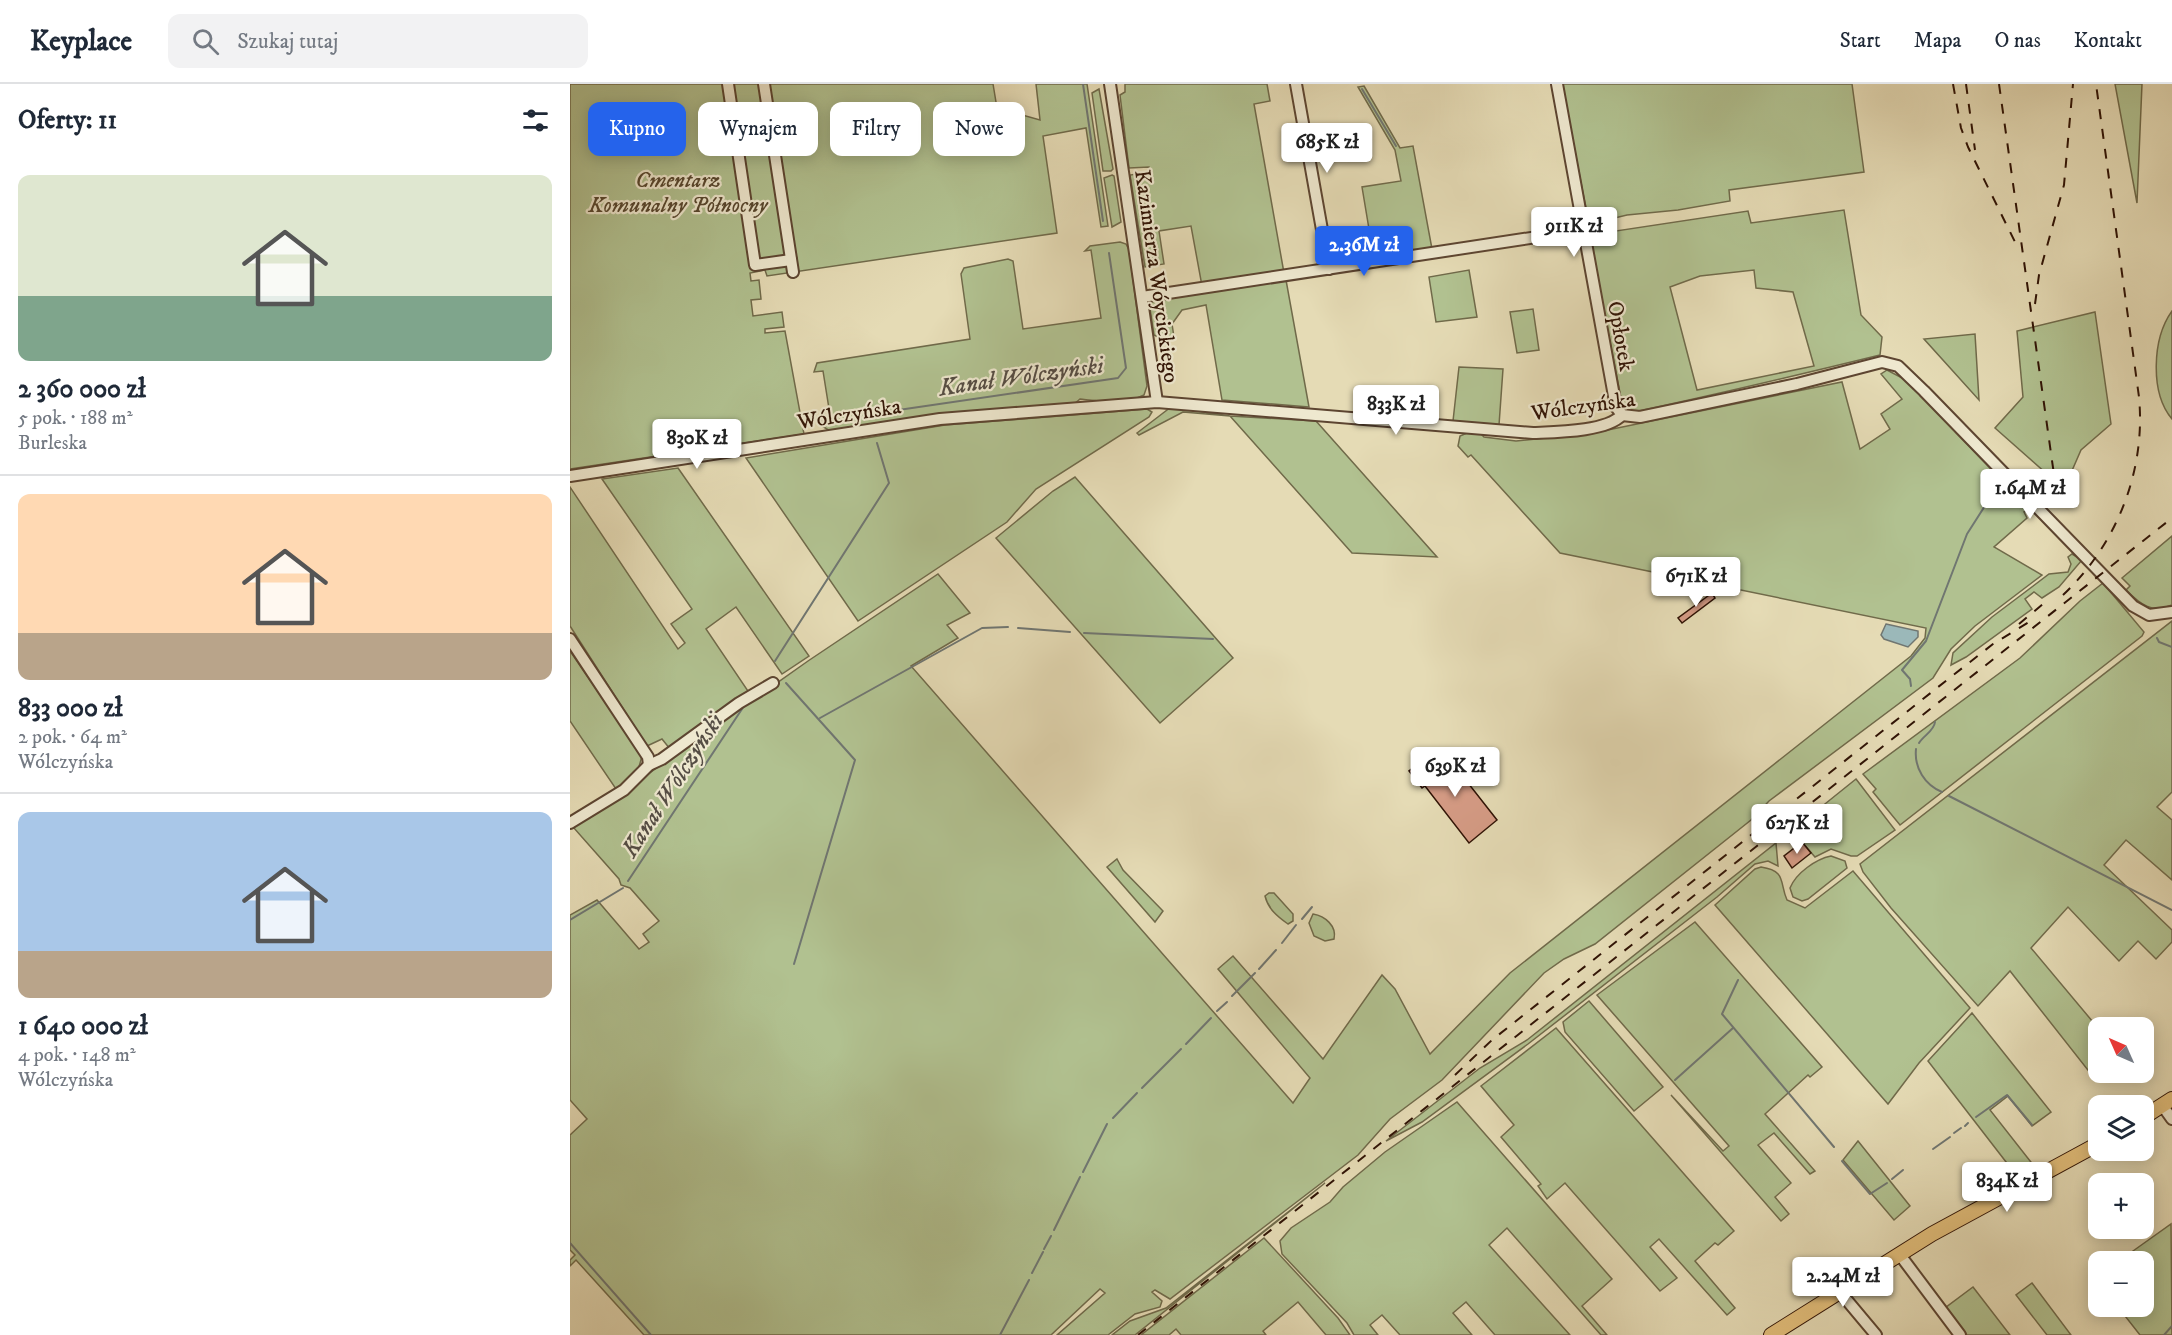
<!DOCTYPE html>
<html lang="pl">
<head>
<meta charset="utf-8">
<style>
  :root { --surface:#fff; --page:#f2f2f3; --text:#1f2937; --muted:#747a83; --line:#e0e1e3; --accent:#2563eb }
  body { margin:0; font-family:"IM FELL DW Pica",serif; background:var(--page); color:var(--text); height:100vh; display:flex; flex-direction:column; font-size:22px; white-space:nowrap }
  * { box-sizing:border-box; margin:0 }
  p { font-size:20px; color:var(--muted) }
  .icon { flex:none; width:33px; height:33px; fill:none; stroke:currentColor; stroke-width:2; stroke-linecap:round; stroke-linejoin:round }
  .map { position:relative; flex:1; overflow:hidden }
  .sheet { display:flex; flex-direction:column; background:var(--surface); width:570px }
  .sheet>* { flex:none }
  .hud { position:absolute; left:18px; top:18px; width:570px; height:54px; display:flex; gap:12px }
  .needle { width:39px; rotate:315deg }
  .fabs { position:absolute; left:1518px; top:933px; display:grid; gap:12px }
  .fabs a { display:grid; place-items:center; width:66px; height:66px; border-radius:12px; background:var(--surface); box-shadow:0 3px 15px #0003; font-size:30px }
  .price { position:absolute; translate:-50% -51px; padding:0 14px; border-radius:6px; background:#fff; color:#222; font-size:20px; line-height:39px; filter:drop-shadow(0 2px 3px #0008) }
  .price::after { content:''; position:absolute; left:50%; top:36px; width:18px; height:14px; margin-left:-9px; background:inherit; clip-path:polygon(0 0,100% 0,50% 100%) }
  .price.current { background:var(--accent); color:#fff }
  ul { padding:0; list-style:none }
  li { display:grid; align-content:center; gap:12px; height:318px; padding:0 18px }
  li+li { border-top:2px solid var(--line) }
  li span { display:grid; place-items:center; height:186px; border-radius:12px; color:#555 }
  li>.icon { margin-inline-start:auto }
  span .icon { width:108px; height:108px; fill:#fffc; stroke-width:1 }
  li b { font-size:26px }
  h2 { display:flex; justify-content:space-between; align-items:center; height:72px; padding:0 18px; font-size:26px }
  .tag { padding:0 21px; border-radius:12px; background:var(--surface); box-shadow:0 3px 15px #0003; font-size:21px; line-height:54px }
  .tag.current { background:var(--accent); color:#fff }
  header { display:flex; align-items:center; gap:36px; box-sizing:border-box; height:84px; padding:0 30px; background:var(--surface); border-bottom:2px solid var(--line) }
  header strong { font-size:28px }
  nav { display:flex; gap:33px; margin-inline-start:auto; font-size:21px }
  .search { width:420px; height:54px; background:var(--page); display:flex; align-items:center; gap:15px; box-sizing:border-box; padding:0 21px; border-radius:12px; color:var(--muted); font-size:22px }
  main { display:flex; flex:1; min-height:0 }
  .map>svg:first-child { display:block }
  .green { fill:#b1c190; stroke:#706a4a; stroke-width:1.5; fill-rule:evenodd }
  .water { fill:#9bb8b9; stroke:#707671; stroke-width:1.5 }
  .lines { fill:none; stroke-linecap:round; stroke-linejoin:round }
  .stream { stroke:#707671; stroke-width:2 }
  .building { fill:#d69c86; stroke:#301305; stroke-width:1.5 }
  .minor-casing { stroke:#5d4531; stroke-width:14 }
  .major-casing { stroke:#301305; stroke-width:16 }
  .minor { stroke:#eee8cf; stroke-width:10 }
  .major { stroke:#e2be7a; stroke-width:14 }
  .rail { stroke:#301305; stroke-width:2; stroke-dasharray:10 10; stroke-linecap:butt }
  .labels { text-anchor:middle; stroke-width:4.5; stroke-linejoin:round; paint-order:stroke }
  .park-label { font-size:22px; font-style:italic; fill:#57472f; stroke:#eee8cf }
  .street-label { font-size:22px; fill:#301305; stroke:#eee8cf }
  .water-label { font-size:24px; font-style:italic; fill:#554d44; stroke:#eee8cf }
</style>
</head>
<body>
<header>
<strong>Keyplace</strong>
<div class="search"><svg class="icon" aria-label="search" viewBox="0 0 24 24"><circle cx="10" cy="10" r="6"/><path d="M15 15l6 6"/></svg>Szukaj tutaj</div>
<nav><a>Start</a><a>Mapa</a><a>O nas</a><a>Kontakt</a></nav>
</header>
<main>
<section class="sheet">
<h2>Oferty: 11<svg class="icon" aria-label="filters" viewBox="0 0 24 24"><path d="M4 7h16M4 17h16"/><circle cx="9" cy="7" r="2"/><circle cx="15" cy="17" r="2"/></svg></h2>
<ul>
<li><span style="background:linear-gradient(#dfe7d0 65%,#7fa58c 0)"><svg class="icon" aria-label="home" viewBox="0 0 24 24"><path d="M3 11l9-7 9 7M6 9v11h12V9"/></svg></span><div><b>2 360 000 zł</b><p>5 pok. · 188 m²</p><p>Burleska</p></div></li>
<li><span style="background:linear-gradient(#ffd9b3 75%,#b9a48a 0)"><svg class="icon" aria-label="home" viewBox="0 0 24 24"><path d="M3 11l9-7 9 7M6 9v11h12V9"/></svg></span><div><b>833 000 zł</b><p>2 pok. · 64 m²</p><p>Wólczyńska</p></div></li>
<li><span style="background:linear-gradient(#a9c7e8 75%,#b9a48a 0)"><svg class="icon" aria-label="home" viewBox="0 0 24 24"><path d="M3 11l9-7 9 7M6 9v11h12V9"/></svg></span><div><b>1 640 000 zł</b><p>4 pok. · 148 m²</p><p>Wólczyńska</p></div></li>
</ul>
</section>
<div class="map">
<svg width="1602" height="1251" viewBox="0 0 1602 1251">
  <rect width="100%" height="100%" fill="#e5dbb5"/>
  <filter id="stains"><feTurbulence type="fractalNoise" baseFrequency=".00333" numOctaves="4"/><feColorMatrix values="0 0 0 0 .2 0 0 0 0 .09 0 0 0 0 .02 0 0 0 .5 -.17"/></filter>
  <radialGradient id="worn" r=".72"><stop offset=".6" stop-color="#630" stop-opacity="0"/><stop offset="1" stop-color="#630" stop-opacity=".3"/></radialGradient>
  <g class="green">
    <polygon points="0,0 423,0 427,24 470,36 466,0 517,0 538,142 531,143 516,44 473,52 487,149 197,192 195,186 180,189 181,197 189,196 191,215 181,216 183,232 212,228 214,243 195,245 195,249 215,247 234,350 0,385"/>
    <polygon points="555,0 697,0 700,17 684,20 714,189 632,202 621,142 589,147 594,180 575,183 560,91 579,88 579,83 559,84 550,11 555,8"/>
    <polygon points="992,0 1282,0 1294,88 1159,106 1160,117 1108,126 1057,131 1024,139 1018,135"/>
    <polygon points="1545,0 1572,0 1567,119"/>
    <polygon points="794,2 830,64 843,62 862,165 804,175 792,103 831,97 825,66 788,3"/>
    <polygon points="529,5 543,85 541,87 533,87 522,9"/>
    <polygon points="542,91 544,92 551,138 542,143 534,94"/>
    <path d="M1274,126L1291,231L1312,253L1310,271C1228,291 1146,311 1063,328L1057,326L1052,319L1019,151L1178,127L1181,139ZM1184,186L1186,204L1223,208L1244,282L1127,306L1100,203L1130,192Z"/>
    <path d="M550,158L556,160L559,166L577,302L574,311C555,321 530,317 510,315L503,321L367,331L260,347L252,342V333L260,331L253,287L244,288L247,279L400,255L391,190L394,184L438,175L443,177L453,245L531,234L521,166L515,167L520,162Z"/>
    <polygon points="899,186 907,233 866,238 859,193"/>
    <polygon points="716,196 739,323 652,316 636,221 612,226 602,240 604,253 590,254 584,251 579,218 581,216"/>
    <polygon points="963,225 969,266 947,269 940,228"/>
    <path d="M1602,227V335C1580,309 1582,255 1602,227Z"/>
    <polygon points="1525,228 1541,340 1511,366 1494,405 1425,344 1453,313 1447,247"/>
    <polygon points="1405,250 1409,316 1354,255"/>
    <polygon points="889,283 933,285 929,341 883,337"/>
    <polygon points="1317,286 1336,296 1460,426 1454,428 1457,434 1424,463 1472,491 1405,542 1381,565 1363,594 1199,717 1181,736 1025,860 994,875 974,889 872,996 820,1035 788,1071 600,1215 585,1206 582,1208 592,1217 590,1223 565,1230 538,1251 487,1251 535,1209 530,1205 481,1251 74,1251 6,1176 0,1182 0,1176 5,1171 0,1166 0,1051 17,1035 0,1016 0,831 27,816 69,865 79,858 73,850 89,837 60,804 51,801 49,795 3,743 238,577 368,490 400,529 377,541 388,554 341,582 723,1019 740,994 648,885 663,872 753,975 812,891 825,905 860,970 940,889 1341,572 1355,554 1356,544 990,469 901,371 898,373 888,362 890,352 897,349 911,350 914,353 946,357 1023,349 1272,298 1290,365 1320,345 1311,330 1332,315 1311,290"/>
    <polygon points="601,323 660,332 746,337 867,473 782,469 660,332 613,328 569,351 567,349"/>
    <polygon points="577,325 582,328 579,333 466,405 437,438 288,537 176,374 375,341"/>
    <polygon points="108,384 239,572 212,590 166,523 136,545 180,610 100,665 92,655 77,662 0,542 0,403 108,565 115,559 101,540 122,525 32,395"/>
    <polygon points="505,393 663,574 590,639 426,454 483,407"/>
    <path d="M1602,452V521C1582,530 1570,520 1556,506L1560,502L1552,494Z"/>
    <polygon points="1502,470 1512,476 1489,503 1472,514 1464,508 1455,515 1462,525 1396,573 1381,581 1383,569 1422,533 1479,490 1498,488 1501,480 1498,473"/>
    <polygon points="1533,499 1574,548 1572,552 1330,741 1303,708 1306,705 1293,690 1450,574 1510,517"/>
    <polygon points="1602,537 1602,708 1587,723 1602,736 1602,796 1556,756 1534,781 1602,846 1602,858 1586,875 1568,857 1549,877 1498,823 1461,864 1528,944 1528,984 1521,990 1440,887 1408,922 1321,824 1293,788 1290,780"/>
    <polygon points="0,567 72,672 67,690 46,705 0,637"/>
    <polygon points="1286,695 1325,746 1287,772 1281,772 1261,765 1245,773 1232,758 1239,751 1230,740"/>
    <polygon points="1206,759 1208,782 1198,777 1185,780 1147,813 958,960 852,1038 816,1057 910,984 957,956"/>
    <path d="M1261,772L1275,777L1277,784L1238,815L1232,817L1223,813L1220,804C1226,789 1246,775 1261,772Z"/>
    <polygon points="547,775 553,786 593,827 585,838 537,783"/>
    <path d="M1191,783C1217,787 1209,798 1217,816L1235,824L1283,787L1400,924L1349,979L1318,1020L1145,821L1185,785Z"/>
    <path d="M699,809H704L723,830V837L718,840C708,833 698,825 695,812Z"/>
    <path d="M743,830C755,832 767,842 764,855L755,857L744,852L739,839Z"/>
    <polygon points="1125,838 1252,983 1240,993 1238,991 1195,1030 1245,1087 1240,1090 1204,1049 1188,1061 1221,1099 1205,1113 1219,1130 1211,1137 1101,1011 1153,1067 1159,1062 1027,911"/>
    <polygon points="1019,917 1093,1003 1064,1027 995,948 993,938"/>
    <polygon points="1402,929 1481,1028 1462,1042 1438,1012 1420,1026 1468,1087 1450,1096 1358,977"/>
    <polygon points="986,944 1164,1147 1148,1161 1145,1159 1125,1177 1165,1224 1157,1231 1089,1155 1080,1163 1107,1194 1090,1207 995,1099 977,1115 968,1102 971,1100 931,1053 944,1041 911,1002"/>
    <polygon points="887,1018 1042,1195 1012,1222 1037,1251 1031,1251 937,1144 919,1161 1000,1251 925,1251 896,1218 883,1229 902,1251 830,1251 812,1231 800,1241 808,1251 784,1251 777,1239 712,1170 710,1157 721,1144 760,1118 773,1103 815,1068"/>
    <polygon points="1288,1057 1340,1122 1324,1136 1273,1076"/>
    <polygon points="755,1099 565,1251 542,1251 560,1237 596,1224"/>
    <polygon points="1601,1140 1602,1251 1570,1251 1548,1223 1574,1222 1574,1178 1555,1177 1565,1169 1563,1167"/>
    <polygon points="694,1154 768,1234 780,1251 756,1251 728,1218 693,1247 696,1251 611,1251 606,1245 599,1251 571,1251"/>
    <polygon points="1462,1199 1501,1251 1477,1251 1446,1211"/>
    <polygon points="1403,1203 1440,1251 1397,1251 1375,1224"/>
  </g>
  <polygon class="water" points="1316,540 1348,547 1348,553 1338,563 1314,555 1311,551"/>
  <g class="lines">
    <g class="stream">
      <polyline points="513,0 533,137"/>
      <polyline points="792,5 826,62"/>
      <polyline points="301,330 548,294 556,284 539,169"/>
      <polyline points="448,544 500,548"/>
      <polyline points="514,549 643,555"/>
      <polyline points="1587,554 1589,558 1602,563"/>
      <polyline points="205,577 319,399 307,359"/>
      <polyline points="216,599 285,676 224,880"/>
      <polyline points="1341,602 1340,595 1332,586 1356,557 1397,450 1427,403"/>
      <polyline points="250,634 412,544 438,543"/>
      <path d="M1349,659C1354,651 1364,647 1365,638"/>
      <path d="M1346,665C1344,684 1355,701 1372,708"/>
      <polyline points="1379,712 1602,826"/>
      <polyline points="58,797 174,622"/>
      <polyline points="732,835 742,823"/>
      <polyline points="0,836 53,804"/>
      <polyline points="712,859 726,841"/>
      <polyline points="689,885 706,866"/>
      <polyline points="1168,896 1152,930 1264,1063"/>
      <polyline points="662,912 685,889"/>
      <polyline points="647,927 657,918"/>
      <polyline points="616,960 641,934"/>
      <polyline points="1105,996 1163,944"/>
      <polyline points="572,1004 611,965"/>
      <polyline points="1406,1033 1437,1011 1462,1041"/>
      <polyline points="543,1034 567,1009"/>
      <polyline points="1395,1042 1398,1039"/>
      <polyline points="1384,1049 1391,1044"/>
      <polyline points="1363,1065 1380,1053"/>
      <polyline points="1272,1077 1300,1110 1317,1099"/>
      <polyline points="513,1088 537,1040"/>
      <polyline points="1322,1095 1333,1086"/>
      <polyline points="484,1146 510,1093"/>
      <polyline points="0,1159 81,1251"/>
      <polyline points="474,1165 481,1152"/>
      <polyline points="462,1189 473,1168"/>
      <polyline points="430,1251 459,1196"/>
      <polyline points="1594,1251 1602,1242"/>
    </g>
  </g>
  <g class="building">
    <polygon points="1142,509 1145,514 1112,539 1108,534"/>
    <polygon points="858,672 873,691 884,681 927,736 899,759 855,702 852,704 839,687"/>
    <polygon points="1232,758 1241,769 1222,784 1214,772"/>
  </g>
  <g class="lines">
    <defs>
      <g id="minor">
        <polyline points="158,0 185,181 221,176"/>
        <polyline points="194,0 223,188"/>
        <polyline points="540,0 587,318"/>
        <polyline points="726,0 759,185"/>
        <polyline points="987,0 1046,323 1052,331"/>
        <polyline points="572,213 1013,146"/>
        <polyline points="1052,331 1070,333 1227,300 1312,278 1328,282 1354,307 1563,522 1579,531 1602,528"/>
        <path d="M0,392L370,335L587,318L963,349C985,348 1036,348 1052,331"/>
        <polyline points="0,555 78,673 79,681"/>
        <polyline points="0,739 54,706 79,681 92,675 169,619 203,599"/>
        <polyline points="1592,1021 1602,1035"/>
        <polyline points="1330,1171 1390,1251"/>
        <polyline points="1270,1208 1306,1251"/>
      </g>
      <g id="major">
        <polyline points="1574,1033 1602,1015"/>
        <polyline points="1201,1251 1362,1150 1528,1060"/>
      </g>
    </defs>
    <use href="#minor" class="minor-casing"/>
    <use href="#major" class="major-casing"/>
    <use href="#minor" class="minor"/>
    <use href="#major" class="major"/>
    <g class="rail">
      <polyline points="1383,0 1391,44 1398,63 1448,164"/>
      <polyline points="1396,0 1405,66"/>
      <polyline points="1429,0 1487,412"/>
      <polyline points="1465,220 1469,191 1494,101 1503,0"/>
      <path d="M1493,511C1547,460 1576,387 1569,313L1526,0"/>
      <polyline points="1449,540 1479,515"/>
      <polyline points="885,991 922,956 1377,596 1423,560 1459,538"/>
      <polyline points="568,1251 1602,434"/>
    </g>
  </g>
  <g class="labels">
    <g class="park-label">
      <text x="108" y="103">Cmentarz<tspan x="108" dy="25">Komunalny Północny</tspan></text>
    </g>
    <g class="street-label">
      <text transform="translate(588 192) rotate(82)" y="8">Kazimierza Wóycickiego</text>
      <text transform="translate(1052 252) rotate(80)" y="8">Opłotek</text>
      <text transform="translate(1013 321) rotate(-8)" y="8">Wólczyńska</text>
      <text transform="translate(279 329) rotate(-9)" y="8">Wólczyńska</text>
    </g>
    <g class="water-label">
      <text transform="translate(451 292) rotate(-8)" y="8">Kanał Wólczyński</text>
      <text transform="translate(102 701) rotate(-57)" y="8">Kanał Wólczyński</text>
    </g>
  </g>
  <rect width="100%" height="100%" filter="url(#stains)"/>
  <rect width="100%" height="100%" fill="url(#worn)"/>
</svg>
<div class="fabs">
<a><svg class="needle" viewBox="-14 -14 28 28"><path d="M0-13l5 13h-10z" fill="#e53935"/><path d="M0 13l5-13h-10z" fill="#747a83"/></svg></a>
<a><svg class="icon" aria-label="layers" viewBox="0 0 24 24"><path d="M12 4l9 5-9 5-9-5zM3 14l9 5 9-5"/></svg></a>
<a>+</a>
<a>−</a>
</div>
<b class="price" style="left:757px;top:90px">685K zł</b>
<b class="price" style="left:1004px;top:174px">911K zł</b>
<b class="price current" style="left:794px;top:193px">2.36M zł</b>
<b class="price" style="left:826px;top:352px">833K zł</b>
<b class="price" style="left:127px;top:386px">830K zł</b>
<b class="price" style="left:1460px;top:436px">1.64M zł</b>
<b class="price" style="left:1126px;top:524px">671K zł</b>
<b class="price" style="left:885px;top:714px">639K zł</b>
<b class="price" style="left:1227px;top:771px">627K zł</b>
<b class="price" style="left:1437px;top:1129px">834K zł</b>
<b class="price" style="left:1273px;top:1224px">2.24M zł</b>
<div class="hud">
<a class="tag current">Kupno</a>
<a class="tag">Wynajem</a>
<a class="tag">Filtry</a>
<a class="tag">Nowe</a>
</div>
</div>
</main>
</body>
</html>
